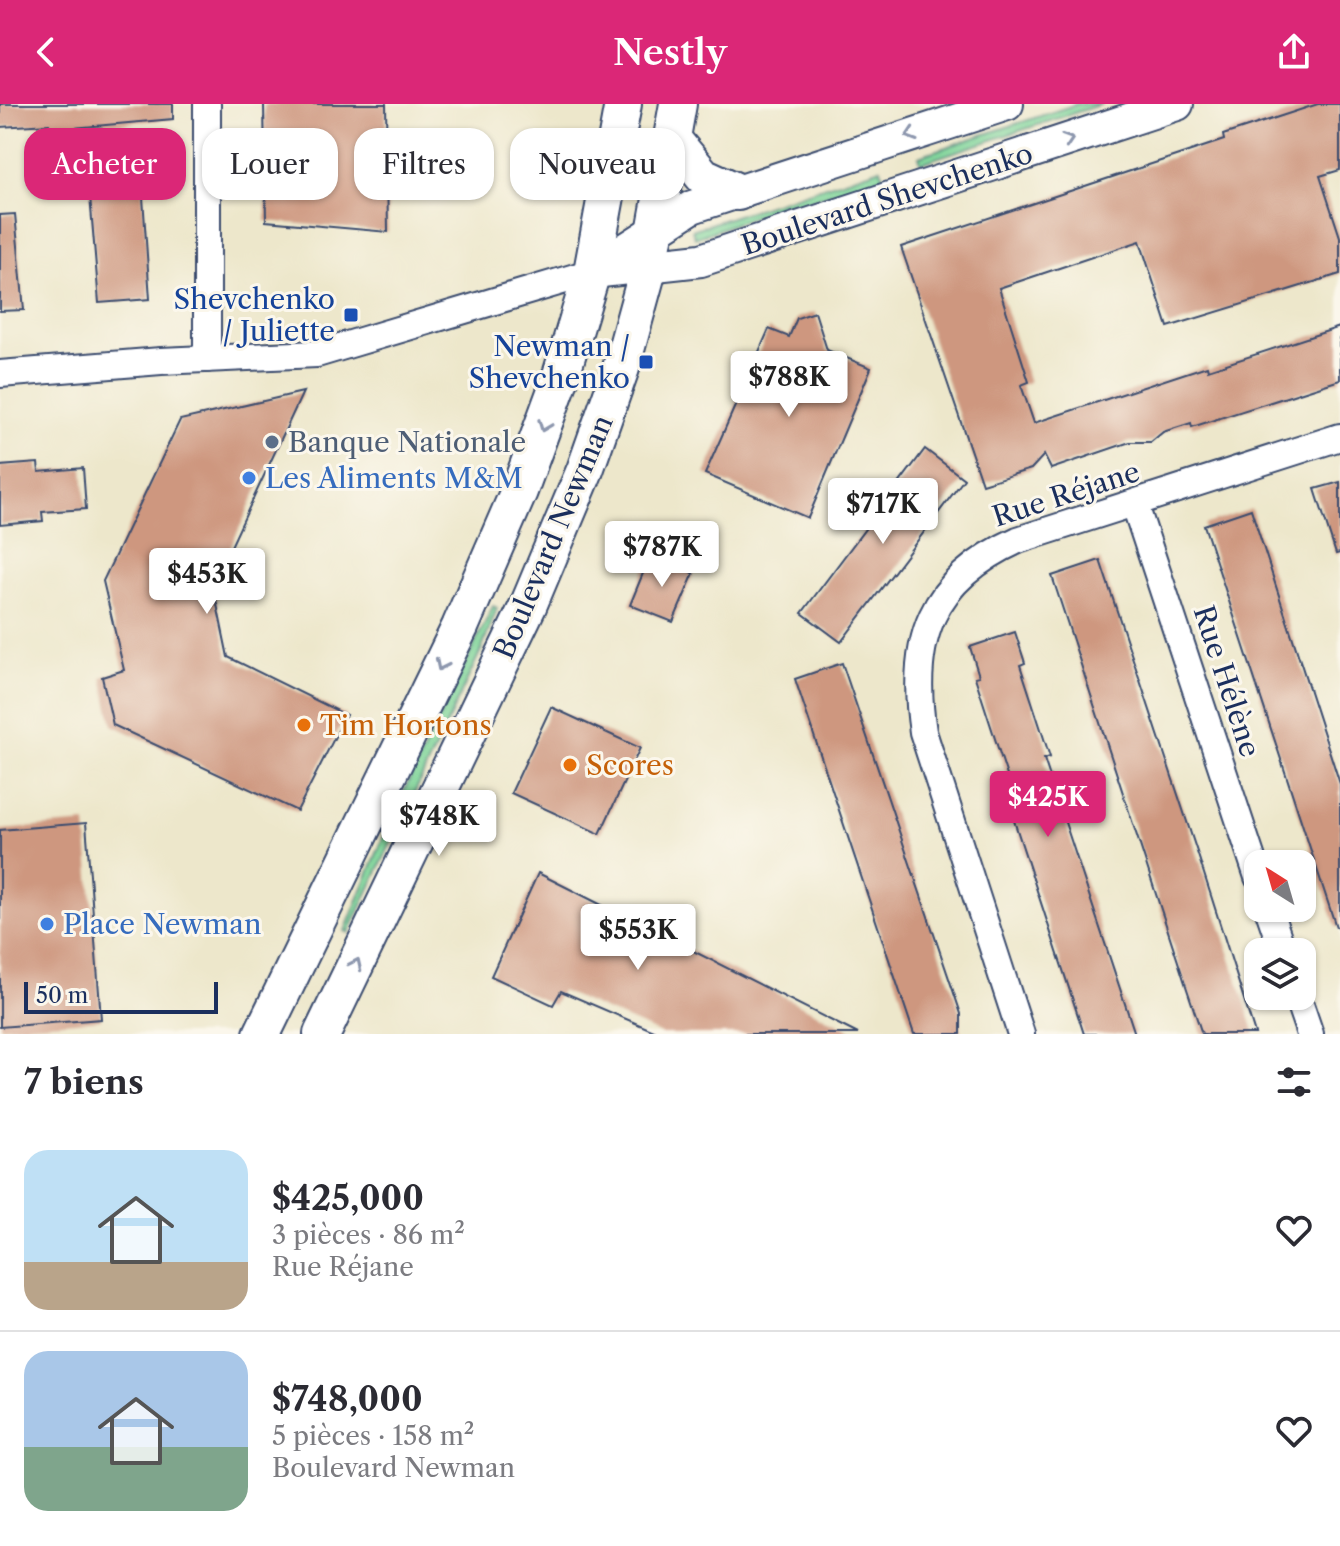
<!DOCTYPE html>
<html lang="fr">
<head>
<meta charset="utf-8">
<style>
  :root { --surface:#fff; --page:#f7f7f7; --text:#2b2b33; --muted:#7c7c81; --line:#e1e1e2; --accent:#db2777 }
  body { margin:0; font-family:"Libre Caslon Text",serif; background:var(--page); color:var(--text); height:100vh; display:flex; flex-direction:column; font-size:30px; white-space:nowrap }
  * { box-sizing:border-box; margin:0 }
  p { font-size:26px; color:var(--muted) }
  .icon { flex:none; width:44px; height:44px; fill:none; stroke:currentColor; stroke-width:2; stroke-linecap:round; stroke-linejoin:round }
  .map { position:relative; height:930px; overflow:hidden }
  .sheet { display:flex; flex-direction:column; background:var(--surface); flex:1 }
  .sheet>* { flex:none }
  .banner { position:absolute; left:24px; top:24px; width:800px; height:72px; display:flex; gap:16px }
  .needle { width:52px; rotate:323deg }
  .controls { position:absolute; left:1244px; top:746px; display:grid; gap:16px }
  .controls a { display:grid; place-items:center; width:72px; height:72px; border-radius:16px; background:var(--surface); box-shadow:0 2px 6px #0004; font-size:40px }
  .scale { position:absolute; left:24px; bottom:20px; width:194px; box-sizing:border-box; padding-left:8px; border:4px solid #1b2f5e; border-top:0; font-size:22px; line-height:28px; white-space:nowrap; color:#1b2f5e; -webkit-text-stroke:6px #fbf7ec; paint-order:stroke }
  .price { position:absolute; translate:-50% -68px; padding:0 18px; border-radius:8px; background:#fff; color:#222; font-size:26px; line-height:52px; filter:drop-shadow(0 2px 4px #0008) }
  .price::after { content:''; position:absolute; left:50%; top:48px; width:24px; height:18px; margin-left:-12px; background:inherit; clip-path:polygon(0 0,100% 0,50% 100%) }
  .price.active { background:var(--accent); color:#fff }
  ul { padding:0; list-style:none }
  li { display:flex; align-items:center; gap:24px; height:200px; padding:0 24px }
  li+li { border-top:2px solid var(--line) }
  li span { display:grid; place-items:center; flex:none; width:224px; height:160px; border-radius:24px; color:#555 }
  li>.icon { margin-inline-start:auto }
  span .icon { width:96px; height:96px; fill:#fffc; stroke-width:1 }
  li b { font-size:34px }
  h2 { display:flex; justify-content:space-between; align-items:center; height:96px; padding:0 24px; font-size:34px }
  .pill { padding:0 28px; border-radius:24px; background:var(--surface); box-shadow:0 2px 6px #0004; font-size:28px; line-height:72px }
  .pill.active { background:var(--accent); color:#fff }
  header { display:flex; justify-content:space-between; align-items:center; height:104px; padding:0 24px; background:var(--accent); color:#fff; font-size:36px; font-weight:600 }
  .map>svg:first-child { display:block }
  .green { fill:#7ed498; stroke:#4c827b; stroke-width:2 }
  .building { fill:#ce977f }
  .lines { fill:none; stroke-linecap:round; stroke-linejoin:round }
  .minor-casing { stroke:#3a4b6e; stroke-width:30 }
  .tertiary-casing { stroke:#3a4b6e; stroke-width:36 }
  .secondary-casing { stroke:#3a4b6e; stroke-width:40 }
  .minor { stroke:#fff; stroke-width:26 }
  .tertiary { stroke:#fff; stroke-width:32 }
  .secondary { stroke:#fff; stroke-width:36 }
  .oneway { stroke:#8d97ae }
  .transit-dot { fill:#1a4fb4; stroke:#fbf7ec; stroke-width:3 }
  .service-dot { fill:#5c6f8a; stroke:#fbf7ec; stroke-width:3 }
  .shop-dot { fill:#3f7fe0; stroke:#fbf7ec; stroke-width:3 }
  .food-dot { fill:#e8710a; stroke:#fbf7ec; stroke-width:3 }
  .labels { text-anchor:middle; stroke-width:6; stroke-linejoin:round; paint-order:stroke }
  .street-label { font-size:28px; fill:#1b2f5e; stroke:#fbf7ec }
  .transit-label { font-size:28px; fill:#164399; stroke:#fbf7ec; text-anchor:end }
  .service-label { font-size:28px; fill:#4e5e75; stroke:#fbf7ec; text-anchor:start }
  .shop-label { font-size:28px; fill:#366cbe; stroke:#fbf7ec; text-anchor:start }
  .food-label { font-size:28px; fill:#c56008; stroke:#fbf7ec; text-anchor:start }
</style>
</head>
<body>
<header><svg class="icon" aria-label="back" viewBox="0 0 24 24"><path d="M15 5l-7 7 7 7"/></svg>Nestly<svg class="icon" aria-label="share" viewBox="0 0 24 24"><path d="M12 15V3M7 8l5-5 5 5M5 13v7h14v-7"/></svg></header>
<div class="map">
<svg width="1340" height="930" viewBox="0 0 1340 930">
  <rect width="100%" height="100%" fill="#fbf7ec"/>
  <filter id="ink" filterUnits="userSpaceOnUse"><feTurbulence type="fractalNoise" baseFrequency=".0125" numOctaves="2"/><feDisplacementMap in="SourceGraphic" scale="16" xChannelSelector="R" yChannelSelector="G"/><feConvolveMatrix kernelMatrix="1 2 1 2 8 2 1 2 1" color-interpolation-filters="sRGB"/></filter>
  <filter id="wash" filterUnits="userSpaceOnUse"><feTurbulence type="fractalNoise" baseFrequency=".006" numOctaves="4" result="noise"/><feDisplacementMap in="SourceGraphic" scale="32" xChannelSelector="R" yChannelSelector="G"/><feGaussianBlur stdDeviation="1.8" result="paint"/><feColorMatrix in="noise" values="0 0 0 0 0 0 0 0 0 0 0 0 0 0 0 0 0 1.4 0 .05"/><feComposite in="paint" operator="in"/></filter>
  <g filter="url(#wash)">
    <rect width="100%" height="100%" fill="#ede7cb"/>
    <g class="green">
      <polygon points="1077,0 1102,0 921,59 919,52"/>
      <polygon points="881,64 883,73 795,101 791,99 695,134 692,126"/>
      <polygon points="493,502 497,504 483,542 349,829 345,827 393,710"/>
    </g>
    <g id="blocks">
      <g class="building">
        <polygon points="0,0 173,0 173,15 50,26 49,20 0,23"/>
        <polygon points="264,0 386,0 388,128 266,117"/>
        <polygon points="1318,0 1340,0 1340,66 1320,72 1340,133 1340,170 1168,223 1140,137 999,184 1029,278 1021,281 1034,319 1207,262 1208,266 1340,223 1340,276 1192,323 1191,319 1163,328 1151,338 1130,338 1051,365 1044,351 1031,365 982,380 901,143 1224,36 1223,31"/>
        <polygon points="141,64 150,195 99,199 88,68"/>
        <polygon points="15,110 24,206 0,207 0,111"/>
        <polygon points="815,208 827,246 871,264 808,414 705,370 769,225 789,233 797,214"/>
        <polygon points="303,288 213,481 228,553 346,611 297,707 113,621 102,573 124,566 103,477 180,316"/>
        <polygon points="925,345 964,375 841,538 802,509"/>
        <polygon points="38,359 39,368 83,364 86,405 42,408 43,417 0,421 0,362"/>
        <polygon points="1340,378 1340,449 1336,450 1315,385"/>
        <polygon points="1251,405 1340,680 1340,823 1336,823 1204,421"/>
        <polygon points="650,452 694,469 673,518 630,501"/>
        <polygon points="1100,456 1199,754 1255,930 1202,930 1186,882 1052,472"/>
        <polygon points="1015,528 1025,559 1020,561 1050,653 1044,655 1135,930 1084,930 1003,683 1010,681 975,573 979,572 970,543"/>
        <polygon points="842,559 961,910 961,930 914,930 795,575"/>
        <polygon points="551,603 640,644 600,730 511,689"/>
        <polygon points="86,719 101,915 0,923 0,726"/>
        <polygon points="538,769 858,930 661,930 561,887 553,901 491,872"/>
      </g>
    </g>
  </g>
  <g filter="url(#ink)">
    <use href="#blocks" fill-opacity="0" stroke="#3a4b6e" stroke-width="2"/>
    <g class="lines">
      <defs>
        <g id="minor">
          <polyline points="207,0 207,255"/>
          <polyline points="0,270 161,257 317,250 592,168"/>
          <polyline points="1135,401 1258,773"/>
          <polyline points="1268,804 1283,848"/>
          <polyline points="1297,892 1310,930"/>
          <path d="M1021,930L923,628C909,536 930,476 1018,436L1340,333"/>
        </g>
        <g id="tertiary">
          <polyline points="597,164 692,103 1007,0"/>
          <polyline points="592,168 701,156 1177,0"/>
        </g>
        <g id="secondary">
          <polyline points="673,36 703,72 738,88"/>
          <polyline points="262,930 460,523 519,387 559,278 592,168 623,0"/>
          <polyline points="322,930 528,502 585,366 621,264 649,162 678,0"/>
        </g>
      </defs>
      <use href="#minor" class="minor-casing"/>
      <use href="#tertiary" class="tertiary-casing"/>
      <use href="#secondary" class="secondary-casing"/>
      <use href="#minor" class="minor"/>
      <use href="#tertiary" class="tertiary"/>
      <use href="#secondary" class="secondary"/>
    </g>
    <defs><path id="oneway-chevron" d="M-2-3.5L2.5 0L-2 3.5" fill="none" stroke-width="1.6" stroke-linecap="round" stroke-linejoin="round" transform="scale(2)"/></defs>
    <g class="oneway">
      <use href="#oneway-chevron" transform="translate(911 31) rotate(162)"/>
      <use href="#oneway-chevron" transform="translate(1068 36) rotate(-18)"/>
      <use href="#oneway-chevron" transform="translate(544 322) rotate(111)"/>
      <use href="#oneway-chevron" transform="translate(441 561) rotate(116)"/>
      <use href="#oneway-chevron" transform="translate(356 860) rotate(-65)"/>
    </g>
  </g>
  <g class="transit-dot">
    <rect x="343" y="203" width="16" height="16" rx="4"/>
    <rect x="638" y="250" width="16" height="16" rx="4"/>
  </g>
  <circle class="service-dot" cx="272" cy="338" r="8"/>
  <g class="shop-dot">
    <circle cx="249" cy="374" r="8"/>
    <circle cx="47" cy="820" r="8"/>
  </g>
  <g class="food-dot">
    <circle cx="304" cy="621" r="8"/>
    <circle cx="570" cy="661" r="8"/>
  </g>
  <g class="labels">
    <g class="street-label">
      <text transform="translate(887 95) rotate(-18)" y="10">Boulevard Shevchenko</text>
      <text transform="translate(1066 390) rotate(-18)" y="10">Rue Réjane</text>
      <text transform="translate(553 433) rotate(-67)" y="10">Boulevard Newman</text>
      <text transform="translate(1227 577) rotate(72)" y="10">Rue Hélène</text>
    </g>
    <g class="transit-label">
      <text x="335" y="205">Shevchenko<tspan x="335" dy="32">/ Juliette</tspan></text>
      <text x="630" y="252">Newman /<tspan x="630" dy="32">Shevchenko</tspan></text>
    </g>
    <g class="service-label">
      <text x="288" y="348">Banque Nationale</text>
    </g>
    <g class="shop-label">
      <text x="265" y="384">Les Aliments M&amp;M</text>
      <text x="63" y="830">Place Newman</text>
    </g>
    <g class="food-label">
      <text x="320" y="631">Tim Hortons</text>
      <text x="586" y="671">Scores</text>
    </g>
  </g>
</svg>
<div class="controls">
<a><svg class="needle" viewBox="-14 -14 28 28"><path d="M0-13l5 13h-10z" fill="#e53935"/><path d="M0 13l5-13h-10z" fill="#7c7c81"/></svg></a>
<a><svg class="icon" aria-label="layers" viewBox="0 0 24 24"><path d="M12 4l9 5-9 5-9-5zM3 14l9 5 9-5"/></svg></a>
</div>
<div class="scale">50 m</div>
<b class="price" style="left:789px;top:315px">$788K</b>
<b class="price" style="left:883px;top:442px">$717K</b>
<b class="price" style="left:662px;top:485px">$787K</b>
<b class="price" style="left:207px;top:512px">$453K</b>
<b class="price active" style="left:1048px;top:735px">$425K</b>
<b class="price" style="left:439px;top:754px">$748K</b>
<b class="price" style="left:638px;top:868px">$553K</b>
<div class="banner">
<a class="pill active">Acheter</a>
<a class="pill">Louer</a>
<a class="pill">Filtres</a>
<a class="pill">Nouveau</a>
</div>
</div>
<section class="sheet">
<h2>7 biens<svg class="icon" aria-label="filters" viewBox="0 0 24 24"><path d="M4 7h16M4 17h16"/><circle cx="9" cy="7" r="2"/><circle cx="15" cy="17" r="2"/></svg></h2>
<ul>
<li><span style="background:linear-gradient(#bfe0f5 70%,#b9a48a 0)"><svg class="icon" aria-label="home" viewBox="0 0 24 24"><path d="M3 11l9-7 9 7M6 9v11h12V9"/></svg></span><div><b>$425,000</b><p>3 pièces · 86 m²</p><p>Rue Réjane</p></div><svg class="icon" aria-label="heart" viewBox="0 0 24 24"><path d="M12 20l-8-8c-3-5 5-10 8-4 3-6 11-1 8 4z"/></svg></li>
<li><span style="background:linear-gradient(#a9c7e8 60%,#7fa58c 0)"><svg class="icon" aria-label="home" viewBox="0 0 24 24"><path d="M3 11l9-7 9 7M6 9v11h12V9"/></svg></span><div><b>$748,000</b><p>5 pièces · 158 m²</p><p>Boulevard Newman</p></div><svg class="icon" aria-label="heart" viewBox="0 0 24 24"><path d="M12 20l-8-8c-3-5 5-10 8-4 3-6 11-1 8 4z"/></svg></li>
</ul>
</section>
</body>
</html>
